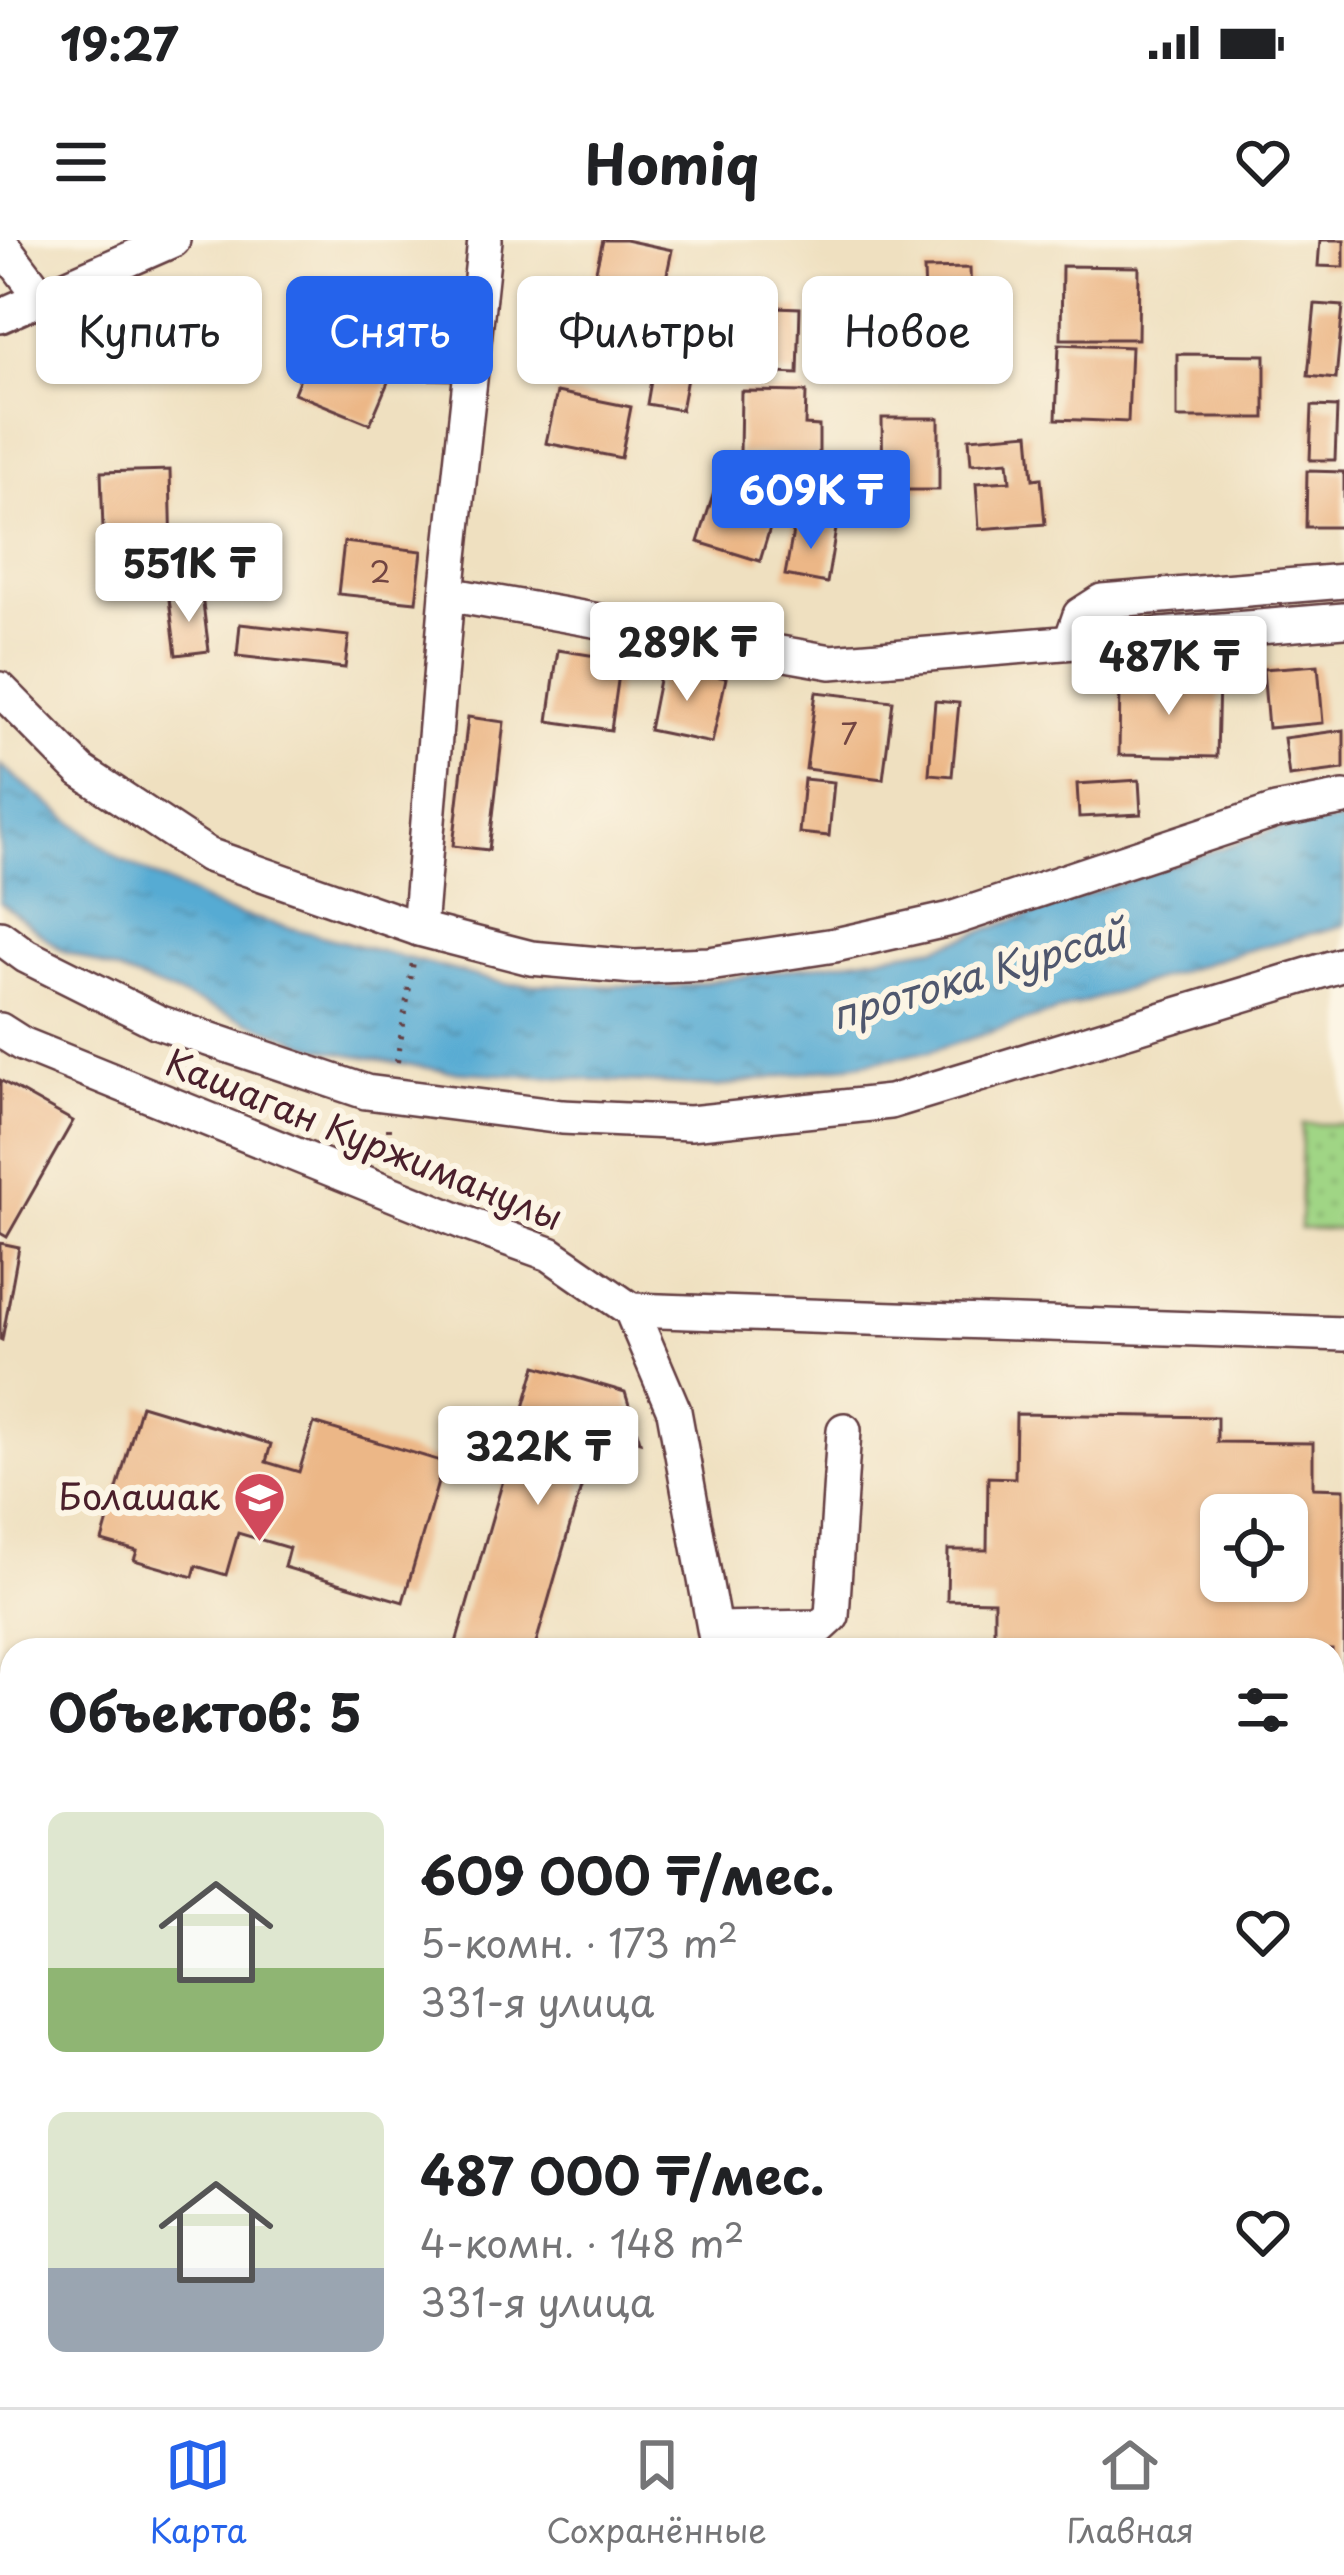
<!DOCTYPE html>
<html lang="ru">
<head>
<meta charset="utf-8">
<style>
  :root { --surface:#fff; --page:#f6f6f6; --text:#202124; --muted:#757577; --line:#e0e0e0; --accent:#2563eb }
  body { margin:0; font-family:"Playpen Sans",sans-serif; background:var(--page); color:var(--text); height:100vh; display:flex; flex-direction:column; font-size:45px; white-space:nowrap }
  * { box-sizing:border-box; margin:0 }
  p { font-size:39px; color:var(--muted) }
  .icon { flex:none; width:66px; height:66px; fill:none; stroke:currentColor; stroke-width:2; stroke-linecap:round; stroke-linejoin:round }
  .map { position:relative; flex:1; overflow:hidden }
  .panel { position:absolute; left:0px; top:1398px; width:1344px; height:771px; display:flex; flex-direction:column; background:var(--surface); border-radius:36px 36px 0 0; box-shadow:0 3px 9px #0004 }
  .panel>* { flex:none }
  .top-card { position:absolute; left:36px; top:36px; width:1272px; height:108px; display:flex; gap:24px }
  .controls { position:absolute; left:1200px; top:1254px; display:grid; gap:24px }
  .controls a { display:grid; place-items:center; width:108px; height:108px; border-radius:18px; background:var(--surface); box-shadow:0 3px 9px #0004; font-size:60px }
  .price { position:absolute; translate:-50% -102px; padding:0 27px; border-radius:12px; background:#fff; color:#222; font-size:39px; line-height:78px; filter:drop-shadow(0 3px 6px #0008) }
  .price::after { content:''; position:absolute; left:50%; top:72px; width:36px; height:27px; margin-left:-18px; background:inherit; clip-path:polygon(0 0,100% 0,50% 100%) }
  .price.active { background:var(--accent); color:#fff }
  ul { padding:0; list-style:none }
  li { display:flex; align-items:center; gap:36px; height:300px; padding:0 48px }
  li span { display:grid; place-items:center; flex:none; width:336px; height:240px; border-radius:18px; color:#555 }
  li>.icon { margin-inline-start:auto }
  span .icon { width:144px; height:144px; fill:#fffc; stroke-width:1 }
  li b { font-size:51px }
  h2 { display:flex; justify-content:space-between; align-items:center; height:144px; padding:0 48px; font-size:51px }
  .pill { padding:0 42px; border-radius:18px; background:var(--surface); box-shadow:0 3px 9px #0004; font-size:42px; line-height:108px }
  .pill.active { background:var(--accent); color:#fff }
  .status { display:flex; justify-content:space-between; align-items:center; height:84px; padding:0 60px; background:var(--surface); direction:ltr }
  .status svg { height:33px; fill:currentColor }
  header { display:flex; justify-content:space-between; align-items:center; height:156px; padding:0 48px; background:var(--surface); font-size:54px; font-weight:700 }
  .tab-bar { display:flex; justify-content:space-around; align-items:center; height:168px; border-top:3px solid var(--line); background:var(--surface); font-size:33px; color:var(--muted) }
  .tab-bar a { display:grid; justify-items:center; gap:6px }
  .tab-bar .active { color:var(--accent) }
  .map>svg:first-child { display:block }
  .park { fill:url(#park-dots); stroke:#757a58; stroke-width:3 }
  .water { fill:url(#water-ripples); stroke:#50657f; stroke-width:3 }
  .building { fill:#ecb787; fill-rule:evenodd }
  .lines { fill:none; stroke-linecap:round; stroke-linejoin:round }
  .minor-casing { stroke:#633c41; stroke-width:38 }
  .path { stroke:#633c41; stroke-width:6; stroke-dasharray:3 9; stroke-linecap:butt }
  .minor { stroke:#fff; stroke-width:33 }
  .labels { text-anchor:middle; stroke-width:12; stroke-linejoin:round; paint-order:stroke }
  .number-label { font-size:30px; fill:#724542 }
  .street-label { font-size:36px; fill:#4a1f2b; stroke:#fcf5e5 }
  .poi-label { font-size:36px; fill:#4a1f2b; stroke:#fcf5e5; text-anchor:end }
  .water-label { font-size:39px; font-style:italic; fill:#4f576e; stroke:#fcf5e5 }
</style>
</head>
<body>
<div class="status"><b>19:27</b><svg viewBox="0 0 49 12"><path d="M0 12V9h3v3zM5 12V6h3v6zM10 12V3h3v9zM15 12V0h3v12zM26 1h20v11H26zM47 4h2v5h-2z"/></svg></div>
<header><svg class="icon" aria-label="menu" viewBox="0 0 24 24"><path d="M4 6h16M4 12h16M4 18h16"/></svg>Homiq<svg class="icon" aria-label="heart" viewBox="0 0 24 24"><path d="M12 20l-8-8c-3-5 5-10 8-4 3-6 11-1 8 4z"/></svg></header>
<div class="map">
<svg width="1344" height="2167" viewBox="0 0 1344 2167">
  <defs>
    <pattern id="park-dots" width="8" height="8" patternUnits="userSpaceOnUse" patternTransform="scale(3)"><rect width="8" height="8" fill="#a0d585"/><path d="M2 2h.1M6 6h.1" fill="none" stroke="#8bb673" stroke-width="1.8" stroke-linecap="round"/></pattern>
    <pattern id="water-ripples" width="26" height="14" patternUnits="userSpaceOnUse" patternTransform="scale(3)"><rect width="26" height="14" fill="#57abd3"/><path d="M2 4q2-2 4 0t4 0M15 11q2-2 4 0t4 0" fill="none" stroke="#4a8bab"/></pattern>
  </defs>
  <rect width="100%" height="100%" fill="#fcf5e5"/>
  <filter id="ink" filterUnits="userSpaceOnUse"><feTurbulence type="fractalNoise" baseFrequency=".00833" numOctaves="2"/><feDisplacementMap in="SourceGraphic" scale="24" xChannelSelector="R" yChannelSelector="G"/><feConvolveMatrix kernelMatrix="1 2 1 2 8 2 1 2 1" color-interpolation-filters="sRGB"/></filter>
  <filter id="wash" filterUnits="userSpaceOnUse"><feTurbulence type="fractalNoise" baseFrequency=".004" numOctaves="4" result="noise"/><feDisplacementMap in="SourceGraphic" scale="48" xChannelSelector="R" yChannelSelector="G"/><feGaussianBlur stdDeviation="2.7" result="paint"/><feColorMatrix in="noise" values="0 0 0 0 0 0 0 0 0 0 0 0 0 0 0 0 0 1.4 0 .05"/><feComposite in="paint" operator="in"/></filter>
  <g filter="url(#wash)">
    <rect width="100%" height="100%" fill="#efe0c0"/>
    <polygon class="park" points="1302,884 1344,884 1344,989 1300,989"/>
    <polygon class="water" points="0,525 120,619 225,671 506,744 675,747 938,707 1279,588 1344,581 1344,685 1241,712 929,812 717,847 445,831 320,809 61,710 0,662"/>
    <g id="blocks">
      <g class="building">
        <polygon points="603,0 625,0 672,10 661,62 592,47"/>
        <polygon points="1320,0 1344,0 1344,27 1318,26"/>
        <polygon points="1062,26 1139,27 1138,99 1061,99"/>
        <polygon points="970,28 972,95 905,96 904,56 925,56 924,29"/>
        <polygon points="419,62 458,63 457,140 417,139"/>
        <polygon points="1315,64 1343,66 1336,139 1308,136"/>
        <polygon points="749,66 800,68 798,134 726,131 727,100 748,101"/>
        <polygon points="901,95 901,128 872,129 873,142 847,144 845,97"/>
        <polygon points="658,100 693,106 681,170 647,164"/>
        <polygon points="314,103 391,135 370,184 294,153"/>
        <polygon points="1059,104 1131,107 1128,182 1056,179"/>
        <polygon points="1177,114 1265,115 1265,178 1177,178"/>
        <polygon points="741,151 806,152 805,185 819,186 819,215 740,214"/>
        <polygon points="557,152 631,167 621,218 546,203"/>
        <polygon points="1312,166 1337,167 1335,220 1310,220"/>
        <polygon points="882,178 939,178 939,250 883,250"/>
        <polygon points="1029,193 1033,239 1041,238 1045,284 979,289 976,243 1010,241 1008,221 971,224 969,198"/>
        <polygon points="170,230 172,316 104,318 101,232"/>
        <polygon points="1307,231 1344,232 1344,287 1306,287"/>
        <polygon points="715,249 776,268 760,321 698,302"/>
        <polygon points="795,281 836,289 827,343 785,335"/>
        <polygon points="344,302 422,311 416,362 338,354"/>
        <polygon points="202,356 209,411 176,415 169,359"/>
        <polygon points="240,384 349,396 345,428 237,416"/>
        <polygon points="558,410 621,420 611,490 548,481"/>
        <polygon points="662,425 726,438 712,503 649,490"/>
        <polygon points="1318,425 1323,483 1268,488 1263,429"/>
        <polygon points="1120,439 1219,440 1217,517 1119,515"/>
        <polygon points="816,452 893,461 883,539 806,529"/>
        <polygon points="935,461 959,463 952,536 929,534"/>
        <polygon points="468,477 504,482 489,610 453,606"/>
        <polygon points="1344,490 1344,529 1289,536 1284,498"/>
        <polygon points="804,539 834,542 829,596 799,593"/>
        <polygon points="1139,540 1141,574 1079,577 1077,544"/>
        <polygon points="0,840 73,881 7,997 0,993"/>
        <polygon points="0,1003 19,1007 2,1100 0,1099"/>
        <polygon points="536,1126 625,1152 640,1201 598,1189 534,1410 454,1410"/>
        <polygon points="141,1165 271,1204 266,1222 299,1232 314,1183 444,1222 403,1362 284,1327 289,1308 238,1293 226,1335 196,1326 193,1337 134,1320 137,1311 102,1301"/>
        <path d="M1016,1174L1217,1177V1202L1313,1203V1248L1344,1249V1744H1332V1410H994V1361L947,1360L948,1310H987L988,1237L1015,1238ZM1221,1275H1287V1341H1221Z"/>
        <polygon points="35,2157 114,2157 114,2167 36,2167"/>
        <polygon points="544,2157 618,2157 619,2167 544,2167"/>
      </g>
    </g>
  </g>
  <g filter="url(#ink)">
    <use href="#blocks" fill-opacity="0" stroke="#633c41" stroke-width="3"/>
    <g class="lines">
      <defs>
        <g id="minor">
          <polyline points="0,2 40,55"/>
          <polyline points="0,76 173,0"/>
          <polyline points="447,354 831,422 1344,380"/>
          <polyline points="1071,401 1080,375 1102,361 1344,341"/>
          <polyline points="0,449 81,531 208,615 419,689 531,718 634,727 709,724 835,705 951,679 1276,571 1344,558"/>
          <polyline points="419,689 447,354 485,0"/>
          <polyline points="0,697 26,716 158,782 366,852 562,877 690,883 890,862 1344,724"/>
          <polyline points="0,790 22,804 462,982 550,1014 631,1070 674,1171 718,1410"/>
          <polyline points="631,1070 1344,1094"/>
          <polyline points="716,1389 820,1387 832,1376 844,1190"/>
          <polyline points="0,1684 8,1622"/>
          <polyline points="1332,1987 1344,1992"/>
          <polyline points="228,2157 228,2167"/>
          <polyline points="743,2167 743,2157"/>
        </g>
      </defs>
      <use href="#minor" class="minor-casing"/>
      <g class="path">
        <polyline points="397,822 413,722"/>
        <polyline points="389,888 389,903 400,919"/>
      </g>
      <use href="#minor" class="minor"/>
    </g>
  </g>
  <defs>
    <symbol id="school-pin" viewBox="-11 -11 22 30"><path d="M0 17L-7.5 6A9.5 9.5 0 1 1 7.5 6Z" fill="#d1495b" stroke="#fcf5e5"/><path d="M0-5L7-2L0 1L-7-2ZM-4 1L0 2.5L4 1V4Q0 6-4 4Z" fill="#fff"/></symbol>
  </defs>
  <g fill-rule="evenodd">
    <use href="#school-pin" x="230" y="1228" width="59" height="81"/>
  </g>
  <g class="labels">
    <g class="number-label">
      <text x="380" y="343">2</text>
      <text x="849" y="505">7</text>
    </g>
    <g class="street-label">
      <text transform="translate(364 900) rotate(22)" y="13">Кашаган Куржиманулы</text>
    </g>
    <g class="poi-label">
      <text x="220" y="1270">Болашак</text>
    </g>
    <g class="water-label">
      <text transform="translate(978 735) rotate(-16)" y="14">протока Курсай</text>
    </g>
  </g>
</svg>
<div class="controls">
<a><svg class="icon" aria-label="locate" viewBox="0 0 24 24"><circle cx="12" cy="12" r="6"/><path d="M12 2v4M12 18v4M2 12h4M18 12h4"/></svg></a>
</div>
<b class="price active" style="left:811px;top:312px">609K ₸</b>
<b class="price" style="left:189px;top:385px">551K ₸</b>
<b class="price" style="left:687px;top:464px">289K ₸</b>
<b class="price" style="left:1169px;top:478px">487K ₸</b>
<b class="price" style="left:538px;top:1268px">322K ₸</b>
<div class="top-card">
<a class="pill">Купить</a>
<a class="pill active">Снять</a>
<a class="pill">Фильтры</a>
<a class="pill">Новое</a>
</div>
<section class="panel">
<h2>Объектов: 5<svg class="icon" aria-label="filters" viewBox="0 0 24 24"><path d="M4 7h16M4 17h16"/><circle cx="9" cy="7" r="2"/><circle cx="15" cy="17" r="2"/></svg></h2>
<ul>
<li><span style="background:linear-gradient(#dfe7d0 65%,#8fb573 0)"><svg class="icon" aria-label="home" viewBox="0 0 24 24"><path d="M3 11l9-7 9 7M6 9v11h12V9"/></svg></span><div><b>609 000 ₸/мес.</b><p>5-комн. · 173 m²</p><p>331-я улица</p></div><svg class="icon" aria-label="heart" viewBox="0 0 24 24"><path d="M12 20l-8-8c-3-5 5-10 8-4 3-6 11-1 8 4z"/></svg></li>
<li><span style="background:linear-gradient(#dfe7d0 65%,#9aa5b1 0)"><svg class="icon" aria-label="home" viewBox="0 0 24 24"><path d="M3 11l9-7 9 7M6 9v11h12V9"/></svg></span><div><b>487 000 ₸/мес.</b><p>4-комн. · 148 m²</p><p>331-я улица</p></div><svg class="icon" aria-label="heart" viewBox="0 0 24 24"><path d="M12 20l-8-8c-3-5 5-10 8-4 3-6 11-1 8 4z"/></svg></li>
</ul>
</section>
</div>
<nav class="tab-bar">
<a class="active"><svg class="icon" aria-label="map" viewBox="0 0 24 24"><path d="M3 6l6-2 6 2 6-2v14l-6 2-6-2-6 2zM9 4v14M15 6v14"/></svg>Карта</a>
<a><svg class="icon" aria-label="saved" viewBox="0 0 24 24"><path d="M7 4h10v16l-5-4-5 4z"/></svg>Сохранённые</a>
<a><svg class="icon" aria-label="home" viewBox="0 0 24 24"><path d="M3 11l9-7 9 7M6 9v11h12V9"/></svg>Главная</a>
</nav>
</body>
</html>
